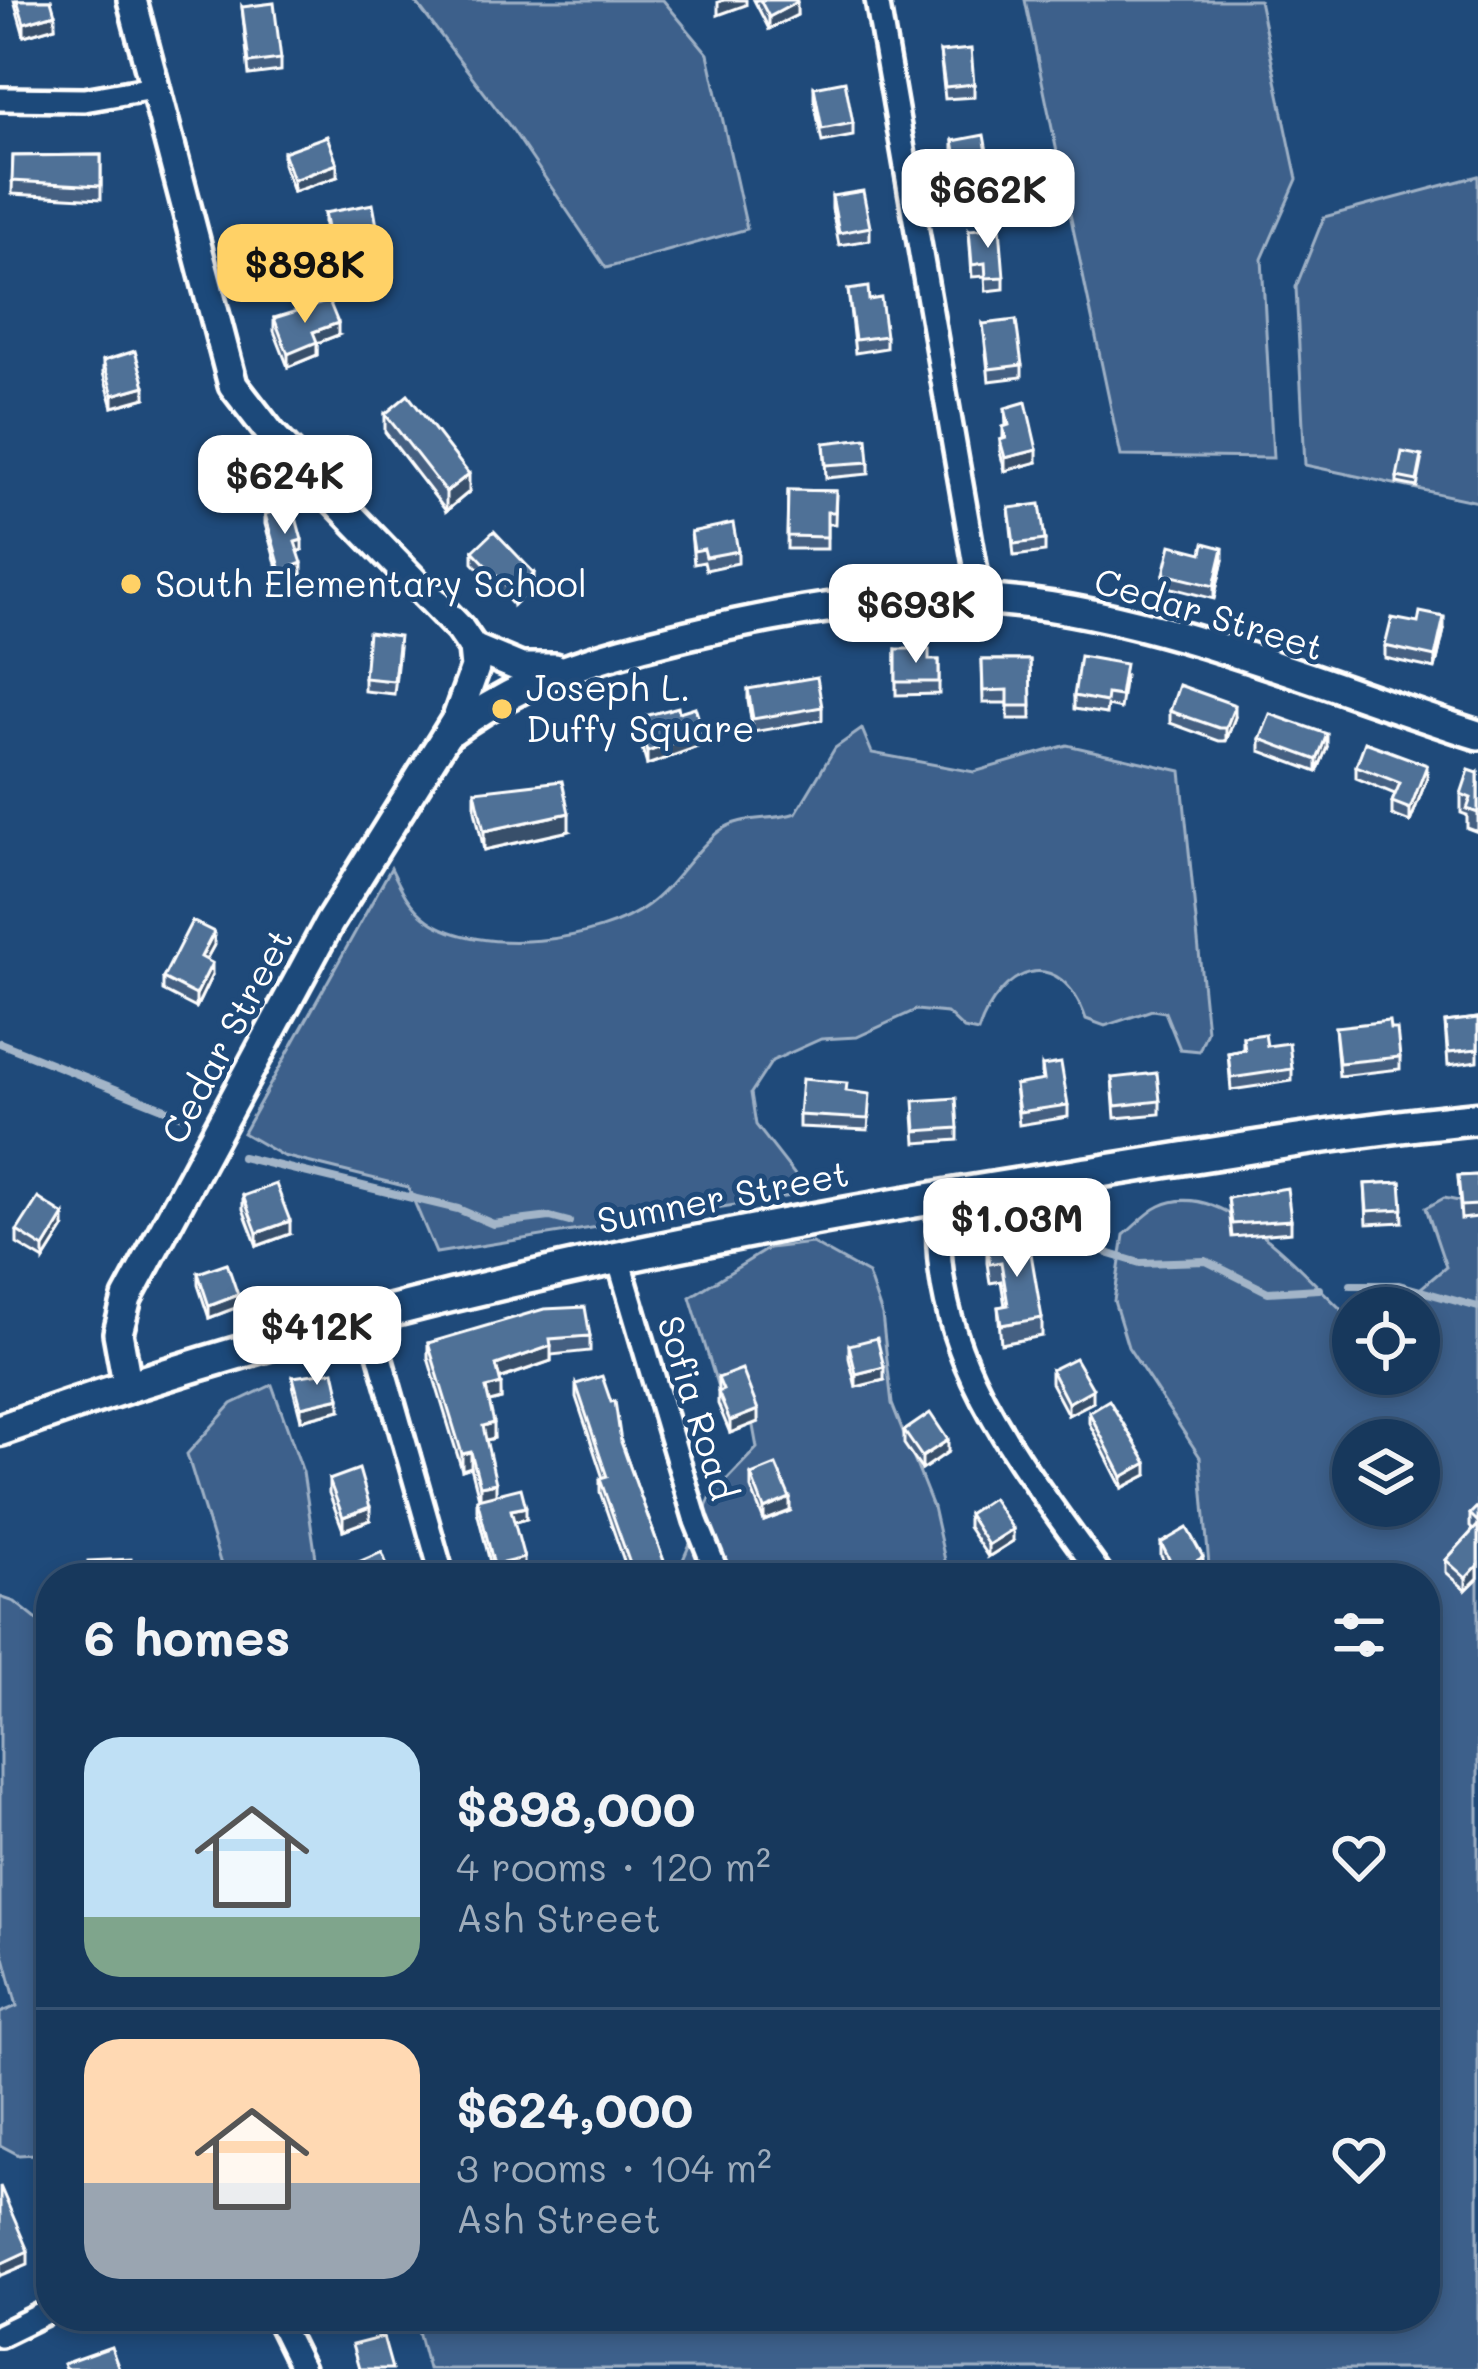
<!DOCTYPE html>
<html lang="en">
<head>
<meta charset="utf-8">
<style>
  :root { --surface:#17385c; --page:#244365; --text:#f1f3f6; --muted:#9eacbb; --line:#365272; --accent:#ffd166 }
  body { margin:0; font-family:Mali,sans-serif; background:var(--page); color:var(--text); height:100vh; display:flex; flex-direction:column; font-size:45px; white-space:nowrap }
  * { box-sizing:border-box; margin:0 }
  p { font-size:39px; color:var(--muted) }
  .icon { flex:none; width:66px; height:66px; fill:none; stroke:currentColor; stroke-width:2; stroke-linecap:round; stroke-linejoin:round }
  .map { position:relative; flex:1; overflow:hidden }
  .details { position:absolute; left:36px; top:1563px; width:1404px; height:768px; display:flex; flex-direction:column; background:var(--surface); border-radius:48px; box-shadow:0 6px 18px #0003,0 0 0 3px var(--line) }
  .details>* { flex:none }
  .fabs { position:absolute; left:1332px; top:1287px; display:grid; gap:24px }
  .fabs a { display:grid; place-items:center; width:108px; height:108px; border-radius:50%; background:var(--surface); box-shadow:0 6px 18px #0003,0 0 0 3px var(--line); font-size:60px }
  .price { position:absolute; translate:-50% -102px; padding:0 27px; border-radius:24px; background:#fff; color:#222; font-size:39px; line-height:78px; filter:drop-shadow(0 3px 6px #0008) }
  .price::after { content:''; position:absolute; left:50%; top:72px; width:36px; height:27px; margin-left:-18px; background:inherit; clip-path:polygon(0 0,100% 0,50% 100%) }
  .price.active { background:var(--accent); color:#111 }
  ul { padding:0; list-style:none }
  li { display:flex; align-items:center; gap:36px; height:300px; padding:0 48px }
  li+li { border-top:3px solid var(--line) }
  li span { display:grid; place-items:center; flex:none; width:336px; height:240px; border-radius:36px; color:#555 }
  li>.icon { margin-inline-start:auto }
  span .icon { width:144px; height:144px; fill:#fffc; stroke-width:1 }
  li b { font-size:51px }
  h2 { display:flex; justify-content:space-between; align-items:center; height:144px; padding:0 48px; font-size:51px }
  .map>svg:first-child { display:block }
  .green { fill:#3c618b; stroke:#9eb0c5; stroke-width:3; fill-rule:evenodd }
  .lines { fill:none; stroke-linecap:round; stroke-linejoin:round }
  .stream { stroke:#a3b5c8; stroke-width:8 }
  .minor-casing { stroke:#fff; stroke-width:30 }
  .tertiary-casing { stroke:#fff; stroke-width:36 }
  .secondary-casing { stroke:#fff; stroke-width:39 }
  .minor { stroke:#1f4a7a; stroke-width:21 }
  .tertiary { stroke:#1f4a7a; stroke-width:27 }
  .secondary { stroke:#1f4a7a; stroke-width:30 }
  .wall { fill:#456182; stroke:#fff; stroke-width:3 }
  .shaded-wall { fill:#384f6a; stroke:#fff; stroke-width:3 }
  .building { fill:#507197; stroke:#fff; stroke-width:3 }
  .poi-dot { fill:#ffd166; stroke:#1f4a7a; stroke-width:4.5 }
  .labels { text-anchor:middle; stroke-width:10; stroke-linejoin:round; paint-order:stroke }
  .poi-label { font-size:36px; fill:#fff; stroke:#1f4a7a; text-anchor:start }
  .street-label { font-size:36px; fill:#fff; stroke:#1f4a7a }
</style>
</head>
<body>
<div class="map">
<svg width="1478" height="2369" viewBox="0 0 1478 2369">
  <rect width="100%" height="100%" fill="#1f4a7a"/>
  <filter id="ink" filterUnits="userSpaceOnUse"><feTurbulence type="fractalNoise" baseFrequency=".00833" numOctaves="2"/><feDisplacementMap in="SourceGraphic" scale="24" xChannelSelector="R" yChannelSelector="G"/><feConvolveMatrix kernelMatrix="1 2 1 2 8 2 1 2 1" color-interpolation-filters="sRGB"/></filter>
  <g filter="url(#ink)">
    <g class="green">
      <polygon points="414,0 663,0 708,54 747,229 606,268 512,129"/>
      <polygon points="1025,0 1259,0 1297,179 1262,259 1273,458 1121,456"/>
      <polygon points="1478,176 1478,502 1305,465 1296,287 1324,217"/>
      <path d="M862,729L872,753L974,772L1067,745L1181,771L1207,1031L1199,1051L1180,1049L1165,1012L1152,1010L1105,1026L1086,1019C1059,942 999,968 978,1032L964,1029L947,1013L916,1010L857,1037L821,1039L772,1061L751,1093L756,1125L809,1193L436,1253L408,1187L283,1156L243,1133L391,868C401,889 409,906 428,920C479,957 600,942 648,905C675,885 692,853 718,832C742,814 768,822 796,813L835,748Z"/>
      <path d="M1444,1198L1478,1205V2369H428L414,2316H1425V1578H1210L1200,1457L1128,1347L1114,1301L1124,1235C1135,1226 1147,1212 1160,1206C1222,1176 1302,1273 1343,1311L1353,1313V1374H1419V1308H1386L1408,1299L1446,1267L1426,1208ZM1353,1440H1419V1506H1353Z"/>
      <polygon points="812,1243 868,1274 882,1315 892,1404 933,1507 949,1578 675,1578 711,1496 757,1448 753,1426 720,1394 690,1297 769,1248"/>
      <polygon points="272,1385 303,1472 319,1578 225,1578 187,1454 232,1404"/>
      <polygon points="0,1597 15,1602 51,1631 51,2153 19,2155 0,2145 0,2013 17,2006 0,1942"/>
    </g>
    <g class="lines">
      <g class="stream">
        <polyline points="0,1043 185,1117"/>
        <polyline points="242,1157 458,1209 493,1224 550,1217 569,1222"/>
        <polyline points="1043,1217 1110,1254 1140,1263 1206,1261 1268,1292 1319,1289"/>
        <polyline points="1351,1285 1399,1285 1478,1307"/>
      </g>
      <defs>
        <g id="minor">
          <polyline points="877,0 981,600"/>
          <polyline points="0,99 84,100 153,88"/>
          <path d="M941,1196C922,1349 1020,1461 1103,1578"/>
          <polyline points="617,1255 696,1521 719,1578"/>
          <polyline points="369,1318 443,1578"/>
          <polyline points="276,2316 302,2369"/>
          <polyline points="0,2335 51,2310"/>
        </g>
        <g id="tertiary">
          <polyline points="473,648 521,668 555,668"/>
          <path d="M452,731C528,675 597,657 687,635C792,610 905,591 1013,602C1158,615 1336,690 1478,735"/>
          <polyline points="128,1388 118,1333 127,1298 329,923 457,718 475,668 473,648 460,629 271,434 233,385 132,0"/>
        </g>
        <path id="secondary" d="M0,1430C345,1306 704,1233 1065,1177C1202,1156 1340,1131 1478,1118"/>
      </defs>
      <use href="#minor" class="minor-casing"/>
      <use href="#tertiary" class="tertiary-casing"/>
      <use href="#secondary" class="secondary-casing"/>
      <use href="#minor" class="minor"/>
      <use href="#tertiary" class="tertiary"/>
      <use href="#secondary" class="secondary"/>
    </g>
    <g class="wall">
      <polygon points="14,0 51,0 55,27 24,36"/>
      <polygon points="754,0 796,0 797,15 769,29"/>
      <polygon points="242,7 281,59 281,71 249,75"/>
      <polygon points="940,52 974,84 974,97 945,99"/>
      <polygon points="814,87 853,123 853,136 822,142 814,99"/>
      <polygon points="953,141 993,185 993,197 971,202 968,187 960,189 953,153"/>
      <polygon points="283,152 337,177 293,192 283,164"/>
      <polygon points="101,155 101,199 12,194 13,156"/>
      <polygon points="832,196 870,227 870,240 839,245 832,209"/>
      <polygon points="324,213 377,226 377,239 367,241 367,250 330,256 324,225"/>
      <polygon points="969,230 1004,277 1004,289 986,291 985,276 972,277"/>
      <polygon points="848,290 869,300 886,336 886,348 855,353"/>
      <polygon points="274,318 338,335 317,343 317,355 288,367 274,331"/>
      <polygon points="983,324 1022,365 1022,377 989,381"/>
      <polygon points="103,361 145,398 113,407 103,373"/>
      <polygon points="1005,408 1037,462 1005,471 1000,452 1000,440 1003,439 1003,427 1006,426"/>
      <polygon points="385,414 469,492 446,511 385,432"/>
      <polygon points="824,443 869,462 869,474 826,478"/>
      <polygon points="1422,462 1417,487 1397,483 1397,477"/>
      <polygon points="788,490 836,491 835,524 827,524 827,549 787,549"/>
      <polygon points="1009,508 1045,540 1045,552 1014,556"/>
      <polygon points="265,514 302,550 298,552 302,574 281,581 265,524"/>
      <polygon points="691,532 738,551 738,563 706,570 704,562 694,564"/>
      <polygon points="473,551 534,585 513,605 473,563"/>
      <polygon points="1202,553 1223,560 1214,599 1164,586 1164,574"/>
      <polygon points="1444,630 1435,669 1385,658 1385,646"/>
      <polygon points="399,648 394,694 364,691 364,678"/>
      <polygon points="896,649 929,660 939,660 939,694 896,695"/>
      <polygon points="982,660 1030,660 1031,719 1008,719 1008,703 983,703"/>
      <polygon points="1125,676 1120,709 1107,706 1106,714 1074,709 1074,696"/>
      <polygon points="748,689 822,707 822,720 753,732 748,701"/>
      <polygon points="1170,711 1235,717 1226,741 1219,741 1170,723"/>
      <polygon points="679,712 703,745 647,765 637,731 637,718"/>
      <polygon points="1260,739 1327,747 1317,772 1260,751"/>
      <polygon points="1356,766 1427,778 1410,822 1392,815 1392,802 1395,794 1356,778"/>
      <polygon points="1478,773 1478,832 1467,828 1467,815 1461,813 1461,794"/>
      <polygon points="475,791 569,831 484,850 475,810"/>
      <polygon points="214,945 206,959 212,975 196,1008 163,991 163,978"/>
      <polygon points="1478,1018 1478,1061 1448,1065 1445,1022"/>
      <polygon points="1335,1027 1390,1029 1400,1057 1400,1069 1339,1076"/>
      <polygon points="1243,1037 1267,1046 1292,1069 1292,1081 1231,1090 1228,1053 1243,1050"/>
      <polygon points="1042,1066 1068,1105 1068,1117 1019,1125 1015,1085 1042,1081"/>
      <polygon points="1112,1078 1160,1101 1160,1114 1115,1118"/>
      <polygon points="846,1091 870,1105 868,1130 799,1127 799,1115"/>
      <polygon points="914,1114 958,1128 958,1140 916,1143"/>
      <polygon points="1478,1175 1478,1217 1461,1219 1458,1176"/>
      <polygon points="1401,1182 1403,1222 1367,1224 1365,1184"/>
      <polygon points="243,1196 290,1234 257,1246 243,1209"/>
      <polygon points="1228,1198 1291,1220 1291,1232 1232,1237"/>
      <polygon points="64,1228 44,1260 17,1244 17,1231"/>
      <polygon points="987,1244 1042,1318 1042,1336 1001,1344 998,1307 1005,1306 1001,1281 990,1283 987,1263"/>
      <polygon points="198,1273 238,1307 209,1318 198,1285"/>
      <polygon points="590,1336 590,1351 551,1355 551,1361 500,1379 501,1399 489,1402 494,1438 486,1440 496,1494 526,1519 514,1522 524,1571 494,1578 477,1511 477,1499 479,1498 471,1467 462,1470 428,1358 428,1343"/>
      <polygon points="849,1345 884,1380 856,1387 849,1358"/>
      <polygon points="1051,1370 1093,1402 1068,1415 1051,1383"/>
      <polygon points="293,1377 340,1410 301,1420 293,1389"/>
      <polygon points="718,1378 758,1422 730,1433 718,1404"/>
      <polygon points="576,1384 621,1442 670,1578 630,1578 600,1492 600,1479 603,1478 576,1397"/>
      <polygon points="1089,1412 1147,1475 1122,1488 1089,1423"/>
      <polygon points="904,1431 948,1452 922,1470 904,1444"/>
      <polygon points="751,1475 790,1511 764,1521 751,1488"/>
      <polygon points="329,1480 370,1520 343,1530 329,1493"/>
      <polygon points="1478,1506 1478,1578 1466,1590 1446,1572 1446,1560 1473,1530 1470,1527 1470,1514"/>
      <polygon points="968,1514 1013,1541 988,1557 968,1527"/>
      <polygon points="1161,1543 1203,1570 1189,1578 1172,1578 1161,1556"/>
    </g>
    <g class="shaded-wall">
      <polygon points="724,0 746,0 746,5 718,15 718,2"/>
      <polygon points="797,2 797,15 769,29 769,17"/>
      <polygon points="55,14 55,27 24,36 24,23"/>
      <polygon points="337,164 337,177 293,192 293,180"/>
      <polygon points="338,323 338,335 317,343 317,355 288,367 288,354 313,332"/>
      <polygon points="145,386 145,398 113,407 113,395"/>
      <polygon points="1037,450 1037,462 1005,471 1005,458"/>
      <polygon points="469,474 469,492 446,511 446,492"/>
      <polygon points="302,540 302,550 295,553 295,542"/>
      <polygon points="1223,548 1223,560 1214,599 1214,586"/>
      <polygon points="302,563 302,574 281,581 281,571"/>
      <polygon points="534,573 534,585 513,605 513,593"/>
      <polygon points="1444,617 1444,630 1435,669 1435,657"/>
      <polygon points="1235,705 1235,717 1226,741 1226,728"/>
      <polygon points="703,732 703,745 647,765 647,752"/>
      <polygon points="1327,734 1327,747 1317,772 1317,760"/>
      <polygon points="1427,765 1427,778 1410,822 1410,809"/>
      <polygon points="569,813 569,831 484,850 484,831"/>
      <polygon points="214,932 214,945 201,969 201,957"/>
      <polygon points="212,963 212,975 196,1008 196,995"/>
      <polygon points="64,1215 64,1228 44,1260 44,1248"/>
      <polygon points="290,1221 290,1234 257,1246 257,1233"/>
      <polygon points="238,1295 238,1307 209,1318 209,1306"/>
      <polygon points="551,1346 551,1361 496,1380 496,1365"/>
      <polygon points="884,1367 884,1380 856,1387 856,1374"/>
      <polygon points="501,1384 501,1399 486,1403 486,1388"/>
      <polygon points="1093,1389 1093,1402 1068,1415 1068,1403"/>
      <polygon points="340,1398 340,1410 301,1420 301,1407"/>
      <polygon points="758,1410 758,1422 730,1433 730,1421"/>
      <polygon points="494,1423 494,1438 483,1441 483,1426"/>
      <polygon points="948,1440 948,1452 922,1470 922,1457"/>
      <polygon points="471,1452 471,1467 462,1470 462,1454"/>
      <polygon points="1147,1463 1147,1475 1122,1488 1122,1477"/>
      <polygon points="496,1483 496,1498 480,1502 480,1486"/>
      <polygon points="790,1498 790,1511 764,1521 764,1509"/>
      <polygon points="370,1507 370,1520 343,1530 343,1517"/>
      <polygon points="526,1507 526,1519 511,1523 511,1510"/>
      <polygon points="1013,1529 1013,1541 988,1557 988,1545"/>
      <polygon points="1203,1557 1203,1570 1189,1578 1176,1578 1176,1573"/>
      <polygon points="524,1558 524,1571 494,1578 494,1565"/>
      <polygon points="1478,1565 1478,1578 1466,1590 1466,1578"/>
      <polygon points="28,2251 28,2264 0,2276 0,2264"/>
    </g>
    <g class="building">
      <polygon points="17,0 51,0 55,14 24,23"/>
      <polygon points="760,0 796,0 797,2 769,17"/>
      <polygon points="274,3 281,59 249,63 242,7"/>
      <polygon points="971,49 974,84 945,87 940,52"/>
      <polygon points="845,81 853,123 822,129 814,87"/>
      <polygon points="984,135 993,185 971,189 968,175 960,176 953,141"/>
      <polygon points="327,136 337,164 293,180 283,152"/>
      <polygon points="101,155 101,186 12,181 13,156"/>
      <polygon points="863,191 870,227 839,233 832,196"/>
      <polygon points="373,204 377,226 365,229 367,237 330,243 324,213"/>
      <polygon points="1000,227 1004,277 986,278 985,263 972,265 969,230"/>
      <polygon points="868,287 869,300 881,298 886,336 855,340 848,290"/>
      <polygon points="329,301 338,323 313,332 317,342 288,354 274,318"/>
      <polygon points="1016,320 1022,365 989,369 983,324"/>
      <polygon points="135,351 145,386 113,395 103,361"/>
      <polygon points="408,395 469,474 446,492 385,414"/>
      <polygon points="1026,402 1037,450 1005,458 1000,440 1006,438 1003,427 1009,425 1005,408"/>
      <polygon points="867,438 869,462 826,465 824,443"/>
      <polygon points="1402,452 1422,456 1417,481 1397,477"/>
      <polygon points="788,490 836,491 835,512 827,512 827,537 787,536"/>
      <polygon points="1040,504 1045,540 1014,544 1009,508"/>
      <polygon points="293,506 302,540 295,542 302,563 281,571 265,514"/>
      <polygon points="733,523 738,551 706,557 704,549 694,551 691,532"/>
      <polygon points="494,531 534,573 513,593 473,551"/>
      <polygon points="1204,543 1223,548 1214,586 1164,574 1171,545 1202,553"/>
      <polygon points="1420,612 1444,617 1435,657 1385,646 1392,618 1418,623"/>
      <polygon points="368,632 399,636 394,681 364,678"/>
      <polygon points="896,649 929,649 929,660 939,660 939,682 896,682"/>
      <polygon points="1080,656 1125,664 1120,696 1107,694 1106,702 1074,696"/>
      <polygon points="982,660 1030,660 1031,706 1008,706 1008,690 983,691"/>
      <polygon points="817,677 822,707 753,719 748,689"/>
      <polygon points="1179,685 1235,705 1226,728 1219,728 1170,711"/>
      <polygon points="678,707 679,712 695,707 703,732 647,752 637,718"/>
      <polygon points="1270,714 1327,734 1317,760 1260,739"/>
      <polygon points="1365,742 1427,765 1410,809 1392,802 1400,783 1356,766"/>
      <polygon points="1469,770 1478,773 1478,813 1467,809 1471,798 1461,794"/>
      <polygon points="562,781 569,813 484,831 475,791"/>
      <polygon points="192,921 214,932 201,957 212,963 196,995 163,978"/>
      <polygon points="1478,1018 1478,1049 1448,1052 1445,1022"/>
      <polygon points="1389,1021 1390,1029 1397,1029 1400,1057 1339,1063 1335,1027"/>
      <polygon points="1265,1034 1267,1046 1289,1043 1292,1069 1231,1078 1228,1053 1245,1050 1243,1037"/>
      <polygon points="1061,1063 1068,1105 1019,1112 1015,1085 1044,1080 1042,1066"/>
      <polygon points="1157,1073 1160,1101 1115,1106 1112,1078"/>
      <polygon points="802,1079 847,1083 846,1091 870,1094 868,1119 799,1115"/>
      <polygon points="956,1098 958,1128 916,1131 914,1101"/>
      <polygon points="1478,1175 1478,1205 1461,1206 1458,1176"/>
      <polygon points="1401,1182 1403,1209 1367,1211 1365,1184"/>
      <polygon points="276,1184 290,1221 257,1233 243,1196"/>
      <polygon points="1287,1188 1291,1220 1232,1224 1228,1198"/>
      <polygon points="38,1198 64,1215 44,1248 17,1231"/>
      <polygon points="1028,1236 1042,1318 1001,1325 998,1307 1008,1305 1001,1262 990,1264 987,1244"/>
      <polygon points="227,1263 238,1295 209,1306 198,1273"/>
      <polygon points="585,1307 590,1336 550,1339 551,1346 496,1365 501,1384 486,1388 494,1423 483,1426 496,1483 480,1486 471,1452 462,1454 428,1343 544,1309"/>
      <polygon points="877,1338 884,1367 856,1374 849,1345"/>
      <polygon points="1075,1358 1093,1389 1068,1403 1051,1370"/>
      <polygon points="742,1369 758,1410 730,1421 718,1392 723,1390 718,1378"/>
      <polygon points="334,1371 340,1398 301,1407 293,1377"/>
      <polygon points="602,1376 611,1402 615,1401 621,1442 670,1578 635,1578 600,1479 607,1477 576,1384"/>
      <polygon points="1109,1400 1147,1463 1122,1477 1089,1412"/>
      <polygon points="930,1413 948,1440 922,1457 904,1431"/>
      <polygon points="776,1465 790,1498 764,1509 751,1475"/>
      <polygon points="359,1469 370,1507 343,1517 329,1480"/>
      <polygon points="521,1488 526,1507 511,1510 524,1558 494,1565 477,1499"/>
      <polygon points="992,1498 1013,1529 988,1545 968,1514"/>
      <polygon points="1478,1506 1478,1522 1470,1514"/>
      <polygon points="1478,1525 1478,1565 1466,1578 1446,1560"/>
      <polygon points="1187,1528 1203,1557 1176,1573 1161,1543"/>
      <polygon points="382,1552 392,1578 362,1578 356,1563"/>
      <polygon points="131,1559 132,1578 88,1578 88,1561"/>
      <rect x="186" y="1568" width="44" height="10"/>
      <polygon points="0,2186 28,2251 0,2264"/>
      <polygon points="383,2337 392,2369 359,2369 352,2345"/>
      <polygon points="111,2347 119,2369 65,2369 63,2364"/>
    </g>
  </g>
  <g class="poi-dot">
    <circle cx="131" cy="584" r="12"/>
    <circle cx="502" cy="709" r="12"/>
  </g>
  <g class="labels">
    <g class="poi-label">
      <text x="155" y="597">South Elementary School</text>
      <text x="526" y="701">Joseph L.<tspan x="526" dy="41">Duffy Square</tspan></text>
    </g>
    <g class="street-label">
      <text transform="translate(1209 614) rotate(17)" y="13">Cedar Street</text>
      <text transform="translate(227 1036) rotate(-62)" y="13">Cedar Street</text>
      <text transform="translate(723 1197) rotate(-11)" y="13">Sumner Street</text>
      <text transform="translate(697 1408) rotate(73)" y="13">Sofia Road</text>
    </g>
  </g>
</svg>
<div class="fabs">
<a><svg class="icon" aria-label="locate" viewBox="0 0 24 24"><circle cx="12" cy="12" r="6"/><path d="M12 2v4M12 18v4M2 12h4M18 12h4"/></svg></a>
<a><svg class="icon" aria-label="layers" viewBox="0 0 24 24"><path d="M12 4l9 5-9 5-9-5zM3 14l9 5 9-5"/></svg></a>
</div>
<b class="price" style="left:988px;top:251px">$662K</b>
<b class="price active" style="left:305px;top:326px">$898K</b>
<b class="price" style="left:285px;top:537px">$624K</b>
<b class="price" style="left:916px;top:666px">$693K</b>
<b class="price" style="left:1017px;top:1280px">$1.03M</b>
<b class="price" style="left:317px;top:1388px">$412K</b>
<section class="details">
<h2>6 homes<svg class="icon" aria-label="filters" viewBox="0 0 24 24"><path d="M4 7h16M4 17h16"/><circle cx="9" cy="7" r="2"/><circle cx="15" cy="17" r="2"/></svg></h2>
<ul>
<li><span style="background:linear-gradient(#bfe0f5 75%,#7fa58c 0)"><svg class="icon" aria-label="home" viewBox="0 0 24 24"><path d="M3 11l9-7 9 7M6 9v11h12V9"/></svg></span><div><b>$898,000</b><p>4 rooms · 120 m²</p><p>Ash Street</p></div><svg class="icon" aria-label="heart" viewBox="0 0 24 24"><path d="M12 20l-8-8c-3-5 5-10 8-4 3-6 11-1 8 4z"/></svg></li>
<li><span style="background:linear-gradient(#ffd9b3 60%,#9aa5b1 0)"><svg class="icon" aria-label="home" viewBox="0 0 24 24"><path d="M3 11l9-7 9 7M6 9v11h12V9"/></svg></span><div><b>$624,000</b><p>3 rooms · 104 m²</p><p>Ash Street</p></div><svg class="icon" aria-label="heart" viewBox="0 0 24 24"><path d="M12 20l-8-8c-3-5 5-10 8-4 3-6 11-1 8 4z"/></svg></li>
</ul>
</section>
</div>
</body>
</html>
